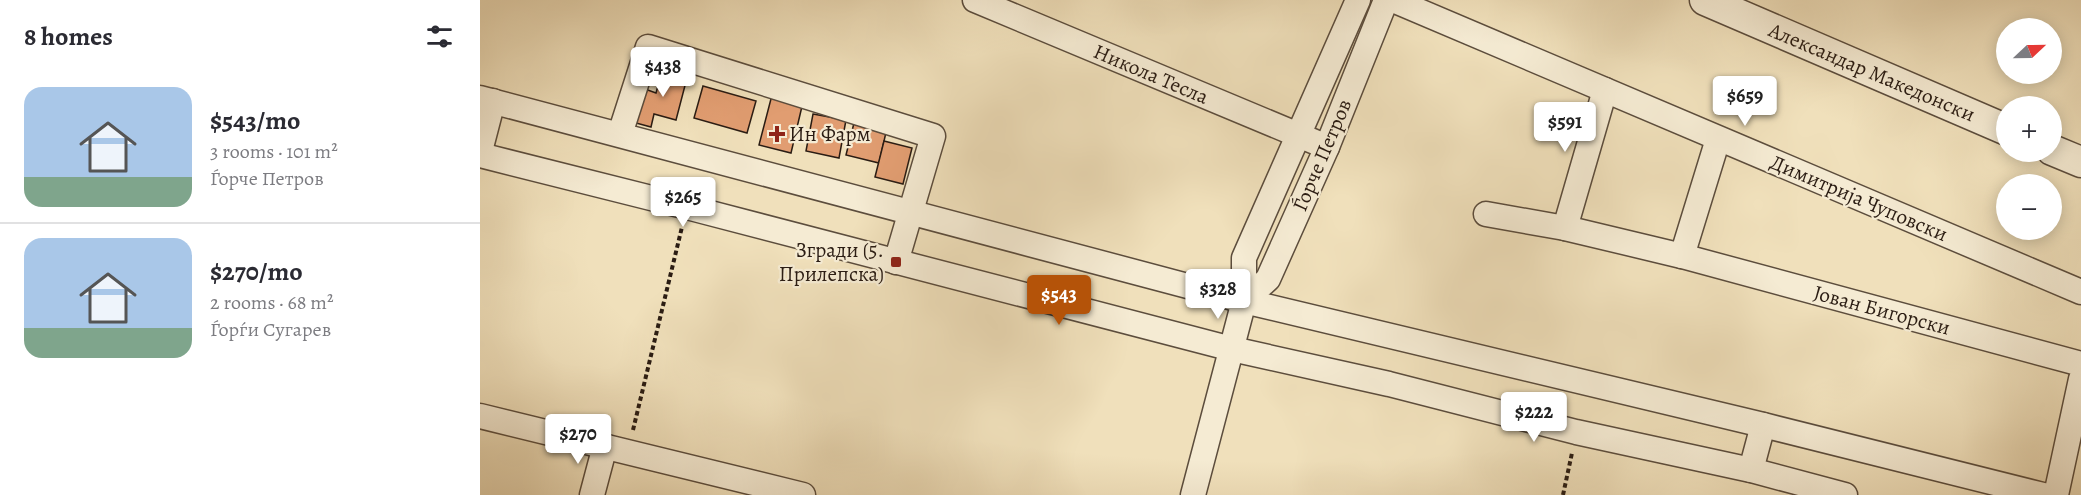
<!DOCTYPE html>
<html lang="en">
<head>
<meta charset="utf-8">
<style>
  :root { --surface:#fff; --page:#f2f2f3; --text:#2b2b33; --muted:#7c7c81; --line:#e1e1e2; --accent:#b45309 }
  body { margin:0; font-family:Alegreya,serif; background:var(--page); color:var(--text); height:100vh; display:flex; flex-direction:column; font-size:22px; white-space:nowrap }
  * { box-sizing:border-box; margin:0 }
  p { font-size:20px; color:var(--muted) }
  .icon { flex:none; width:33px; height:33px; fill:none; stroke:currentColor; stroke-width:2; stroke-linecap:round; stroke-linejoin:round }
  .map { position:relative; flex:1; overflow:hidden }
  .panel { display:flex; flex-direction:column; background:var(--surface); width:480px }
  .panel>* { flex:none }
  .needle { width:39px; rotate:68deg }
  .fabs { position:absolute; left:1516px; top:18px; display:grid; gap:12px }
  .fabs a { display:grid; place-items:center; width:66px; height:66px; border-radius:50%; background:var(--surface); box-shadow:0 3px 15px #0003; font-size:30px }
  .price { position:absolute; translate:-50% -51px; padding:0 14px; border-radius:6px; background:#fff; color:#222; font-size:20px; line-height:39px; filter:drop-shadow(0 2px 3px #0008) }
  .price::after { content:''; position:absolute; left:50%; top:36px; width:18px; height:14px; margin-left:-9px; background:inherit; clip-path:polygon(0 0,100% 0,50% 100%) }
  .price.selected { background:var(--accent); color:#fff }
  ul { padding:0; list-style:none }
  li { display:flex; align-items:center; gap:18px; height:150px; padding:0 24px }
  li+li { border-top:2px solid var(--line) }
  li span { display:grid; place-items:center; flex:none; width:168px; height:120px; border-radius:18px; color:#555 }
  li>.icon { margin-inline-start:auto }
  span .icon { width:72px; height:72px; fill:#fffc; stroke-width:1 }
  li b { font-size:26px }
  h2 { display:flex; justify-content:space-between; align-items:center; height:72px; padding:0 24px; font-size:26px }
  main { display:flex; flex:1; min-height:0 }
  .map>svg:first-child { display:block }
  .building { fill:#e19d71; stroke:#2a1c13; stroke-width:1.5 }
  .lines { fill:none; stroke-linecap:round; stroke-linejoin:round }
  .minor-casing { stroke:#5c4d3d; stroke-width:27 }
  .tertiary-casing { stroke:#5c4d3d; stroke-width:33 }
  .path { stroke:#2a1c13; stroke-width:4; stroke-dasharray:4.5 3; stroke-linecap:butt }
  .minor { stroke:#f5ebd3; stroke-width:24 }
  .tertiary { stroke:#f5ebd3; stroke-width:30 }
  .poi-dot { fill:#8f2418; stroke:#f5ebd3; stroke-width:2 }
  .labels { text-anchor:middle; stroke-width:4.5; stroke-linejoin:round; paint-order:stroke }
  .street-label { font-size:21px; fill:#2a1c13; stroke:#f5ebd3 }
  .poi-label { font-size:21px; fill:#2a1c13; stroke:#f5ebd3; text-anchor:start }
</style>
</head>
<body>
<main>
<section class="panel">
<h2>8 homes<svg class="icon" aria-label="filters" viewBox="0 0 24 24"><path d="M4 7h16M4 17h16"/><circle cx="9" cy="7" r="2"/><circle cx="15" cy="17" r="2"/></svg></h2>
<ul>
<li><span style="background:linear-gradient(#a9c7e8 75%,#7fa58c 0)"><svg class="icon" aria-label="home" viewBox="0 0 24 24"><path d="M3 11l9-7 9 7M6 9v11h12V9"/></svg></span><div><b>$543/mo</b><p>3 rooms · 101 m²</p><p>Ѓорче Петров</p></div></li>
<li><span style="background:linear-gradient(#a9c7e8 75%,#7fa58c 0)"><svg class="icon" aria-label="home" viewBox="0 0 24 24"><path d="M3 11l9-7 9 7M6 9v11h12V9"/></svg></span><div><b>$270/mo</b><p>2 rooms · 68 m²</p><p>Ѓорѓи Сугарев</p></div></li>
</ul>
</section>
<div class="map">
<svg width="1601" height="495" viewBox="0 0 1601 495">
  <rect width="100%" height="100%" fill="#f0e0bb"/>
  <filter id="stains"><feTurbulence type="fractalNoise" baseFrequency=".00333" numOctaves="4"/><feColorMatrix values="0 0 0 0 .2 0 0 0 0 .09 0 0 0 0 .02 0 0 0 .5 -.17"/></filter>
  <radialGradient id="worn" r=".72"><stop offset=".6" stop-color="#630" stop-opacity="0"/><stop offset="1" stop-color="#630" stop-opacity=".3"/></radialGradient>
  <g class="building">
    <polygon points="183,67 208,74 196,120 174,114 171,127 156,123 165,89 176,93"/>
    <polygon points="223,86 276,101 267,133 214,118"/>
    <polygon points="292,95 323,102 311,153 279,145"/>
    <polygon points="333,114 366,120 359,158 326,151"/>
    <polygon points="375,119 407,128 399,163 366,155"/>
    <polygon points="404,141 432,148 423,184 395,177"/>
  </g>
  <g class="lines">
    <defs>
      <g id="minor">
        <polyline points="495,0 847,147"/>
        <polyline points="913,0 1601,292"/>
        <polyline points="0,98 764,301 1283,425 1563,495"/>
        <polyline points="140,134 168,47 453,136 416,262"/>
        <polyline points="0,151 13,101"/>
        <polyline points="0,155 207,207 752,349 909,384 1096,432 1271,470 1365,495"/>
        <polyline points="1006,214 1085,228 1202,256 1601,364"/>
        <polyline points="1085,228 1125,90"/>
        <polyline points="1202,256 1238,139"/>
        <polyline points="764,301 788,279 847,147 906,0"/>
        <polyline points="0,416 323,495"/>
        <polyline points="1271,470 1283,425"/>
        <polyline points="112,495 125,446"/>
        <polyline points="713,495 764,301 764,258 878,0"/>
        <polyline points="1576,495 1601,379"/>
      </g>
      <g id="tertiary">
        <polyline points="1225,0 1527,130"/>
        <polyline points="1572,150 1601,162"/>
      </g>
    </defs>
    <use href="#minor" class="minor-casing"/>
    <use href="#tertiary" class="tertiary-casing"/>
    <g class="path">
      <polyline points="153,430 202,227"/>
      <polyline points="1083,495 1092,453"/>
    </g>
    <use href="#minor" class="minor"/>
    <use href="#tertiary" class="tertiary"/>
  </g>
  <g class="poi-dot">
    <path d="M294 125h6v6h6v6h-6v6h-6v-6h-6v-6h6z"/>
    <rect x="410" y="256" width="12" height="12" rx="3"/>
  </g>
  <g class="labels">
    <g class="street-label">
      <text transform="translate(1392 72) rotate(23)" y="7">Александар Македонски</text>
      <text transform="translate(671 74) rotate(23)" y="7">Никола Тесла</text>
      <text transform="translate(842 155) rotate(-67)" y="7">Ѓорче Петров</text>
      <text transform="translate(1379 198) rotate(23)" y="7">Димитрија Чуповски</text>
      <text transform="translate(1402 310) rotate(15)" y="7">Јован Бигорски</text>
    </g>
    <g class="poi-label">
      <text x="309" y="141">Ин Фарм</text>
      <text x="404" y="257" text-anchor="end">Згради (5.<tspan x="404" dy="24">Прилепска)</tspan></text>
    </g>
  </g>
  <rect width="100%" height="100%" filter="url(#stains)"/>
  <rect width="100%" height="100%" fill="url(#worn)"/>
</svg>
<div class="fabs">
<a><svg class="needle" viewBox="-14 -14 28 28"><path d="M0-13l5 13h-10z" fill="#e53935"/><path d="M0 13l5-13h-10z" fill="#7c7c81"/></svg></a>
<a>+</a>
<a>−</a>
</div>
<b class="price" style="left:183px;top:98px">$438</b>
<b class="price" style="left:1265px;top:127px">$659</b>
<b class="price" style="left:1085px;top:153px">$591</b>
<b class="price" style="left:203px;top:228px">$265</b>
<b class="price" style="left:738px;top:320px">$328</b>
<b class="price selected" style="left:579px;top:326px">$543</b>
<b class="price" style="left:1054px;top:443px">$222</b>
<b class="price" style="left:98px;top:465px">$270</b>
</div>
</main>
</body>
</html>
